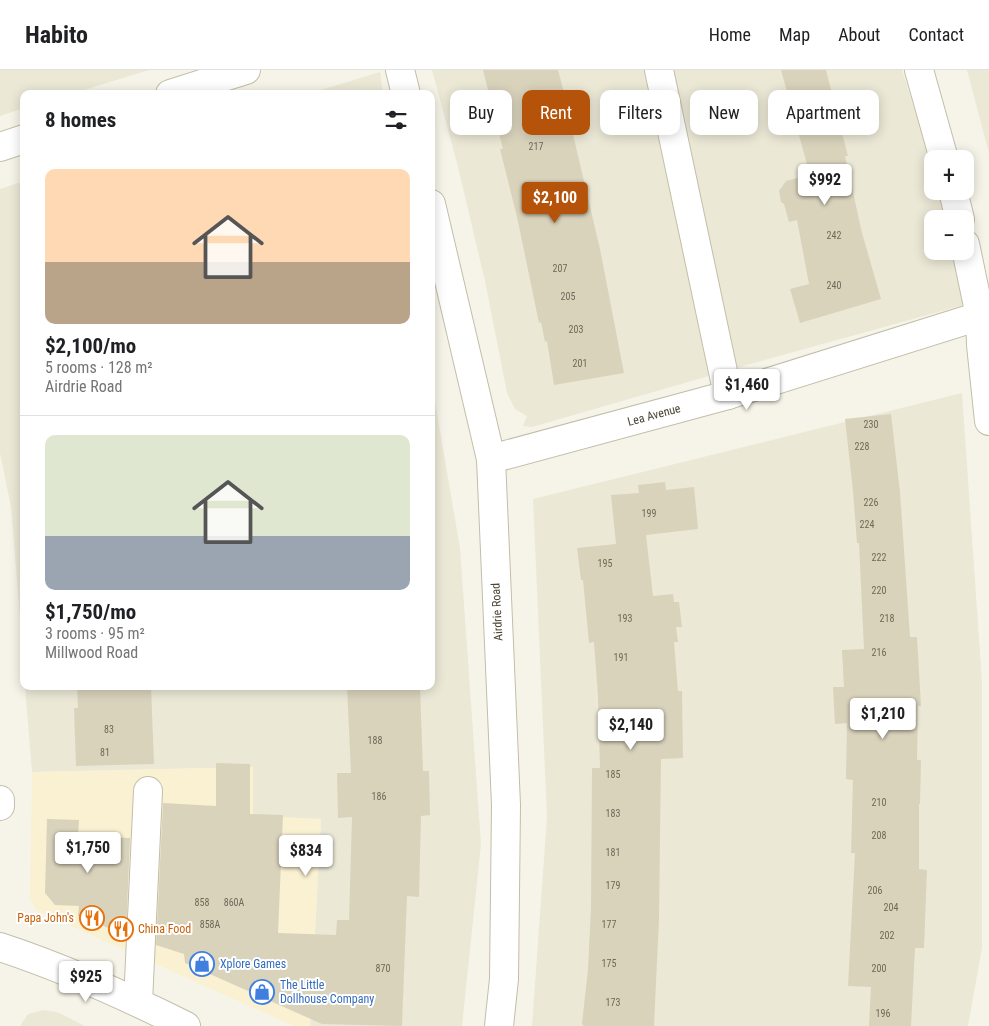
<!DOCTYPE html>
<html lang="en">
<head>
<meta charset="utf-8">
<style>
  :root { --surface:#fff; --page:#f6f6f6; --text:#202124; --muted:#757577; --line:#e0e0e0; --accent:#b45309 }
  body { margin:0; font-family:"Roboto Condensed",sans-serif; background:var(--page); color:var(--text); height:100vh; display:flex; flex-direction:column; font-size:19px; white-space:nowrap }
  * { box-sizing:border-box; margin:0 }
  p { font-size:16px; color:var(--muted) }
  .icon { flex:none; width:28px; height:28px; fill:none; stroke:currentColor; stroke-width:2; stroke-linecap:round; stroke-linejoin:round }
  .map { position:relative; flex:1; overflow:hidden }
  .drawer { position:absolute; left:20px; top:20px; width:415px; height:600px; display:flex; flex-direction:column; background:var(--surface); border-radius:10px; box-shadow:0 2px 12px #0003 }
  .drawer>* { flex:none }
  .banner { position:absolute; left:450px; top:20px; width:464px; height:45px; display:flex; gap:10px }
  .tools { position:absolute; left:924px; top:80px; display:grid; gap:10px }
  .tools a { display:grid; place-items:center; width:50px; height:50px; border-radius:10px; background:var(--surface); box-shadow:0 2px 12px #0003; font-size:25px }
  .price { position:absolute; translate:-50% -42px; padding:0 11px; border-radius:5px; background:#fff; color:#222; font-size:16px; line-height:32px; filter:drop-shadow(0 1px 2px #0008) }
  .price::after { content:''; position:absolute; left:50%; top:30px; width:15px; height:11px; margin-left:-8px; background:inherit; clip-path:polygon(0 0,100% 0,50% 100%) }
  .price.selected { background:var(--accent); color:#fff }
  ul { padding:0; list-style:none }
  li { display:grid; align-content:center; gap:10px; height:265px; padding:0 25px }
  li+li { border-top:1px solid var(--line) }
  li span { display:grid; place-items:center; height:155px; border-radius:10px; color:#555 }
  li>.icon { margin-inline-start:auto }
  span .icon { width:90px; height:90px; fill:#fffc; stroke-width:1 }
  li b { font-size:21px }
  h2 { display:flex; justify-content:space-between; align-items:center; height:60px; padding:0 25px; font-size:21px }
  .chip { padding:0 18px; border-radius:10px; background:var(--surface); box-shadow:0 2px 12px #0003; font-size:18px; line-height:45px }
  .chip.selected { background:var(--accent); color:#fff }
  header { display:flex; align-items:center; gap:30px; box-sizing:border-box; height:70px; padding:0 25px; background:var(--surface); border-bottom:1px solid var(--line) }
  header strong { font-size:24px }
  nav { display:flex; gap:28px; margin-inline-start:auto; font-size:18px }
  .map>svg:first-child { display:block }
  .residential { fill:#ebe8d6 }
  .commercial { fill:#faf0d2 }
  .building { fill:#d9d3bc }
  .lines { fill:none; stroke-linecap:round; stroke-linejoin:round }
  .minor-casing { stroke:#c3bea9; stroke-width:30 }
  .minor { stroke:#fff; stroke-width:28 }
  .labels { text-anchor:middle; stroke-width:4; stroke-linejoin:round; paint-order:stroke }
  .number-label { font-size:10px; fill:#6e6958 }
  .street-label { font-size:12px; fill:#4b4636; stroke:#fff }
  .food-label { font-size:12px; fill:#c56008; stroke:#fff; text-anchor:end }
  .shop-label { font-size:12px; fill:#366cbe; stroke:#fff; text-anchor:start }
</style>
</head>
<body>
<header>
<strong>Habito</strong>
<nav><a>Home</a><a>Map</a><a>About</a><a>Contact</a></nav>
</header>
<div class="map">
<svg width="989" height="956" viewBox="0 0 989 956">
  <rect width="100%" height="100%" fill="#f6f4e8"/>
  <g class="residential">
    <polygon points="0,0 149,0 71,24 24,24 24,38 0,46"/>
    <polygon points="432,0 645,0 709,306 532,357 523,356 527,346 515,339 507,323 485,211 458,97"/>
    <polygon points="670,0 902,0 932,93 932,121 942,121 951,149 932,149 932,181 962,181 978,231 736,298 684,46"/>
    <polygon points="967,0 989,0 989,83"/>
    <polygon points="380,2 383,24 308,24"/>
    <polygon points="24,111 24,597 11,437 0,383 0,119"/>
    <polygon points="431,308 460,478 481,774 462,956 310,956 321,749 252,746 253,697 32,702 25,616 431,616"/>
    <polygon points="962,323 982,612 982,878 968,956 532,956 547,747 533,429"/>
    <polygon points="43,940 57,942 85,956 20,956 28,944"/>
  </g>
  <polygon class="commercial" points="253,697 253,746 321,749 310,956 294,956 36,840 30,829 32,702"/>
  <g class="building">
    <polygon points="483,0 558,0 573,56 571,56 600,179 624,303 554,315 547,271 545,272 541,252 539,253 517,147 500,79 503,79"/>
    <polygon points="781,0 826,0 848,86 845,86 862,163 881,229 800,253 790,219 809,214 797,150 789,152 784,134 781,132 779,121 786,111 810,105"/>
    <polygon points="891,344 900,422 910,567 917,567 921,636 918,636 917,690 921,690 920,734 919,734 919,799 927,800 924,878 915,878 911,956 869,956 871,917 848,916 855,783 851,783 853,710 846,709 847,653 835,654 833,617 844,617 842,580 864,579 859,473 857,473 853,421 845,349"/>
    <polygon points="665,412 666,420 694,417 698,459 646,465 653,526 673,524 674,532 679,532 682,557 676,557 678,572 674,572 678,621 682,621 683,688 661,689 659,849 654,956 584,956 582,954 588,899 591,838 592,698 600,698 598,626 594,572 589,573 583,510 581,510 577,478 616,474 611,425 639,423 638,415"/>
    <polygon points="77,616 151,616 154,694 76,696 74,638 78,638"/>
    <polygon points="347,616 420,616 423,701 429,701 430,745 421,746 419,827 407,826 402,956 322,954 185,893 184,884 156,875 163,733 216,736 216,693 250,694 250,744 283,745 278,863 336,865 337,850 349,850 352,747 338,748 337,703 351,703"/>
    <polygon points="47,749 79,750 78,766 130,768 126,865 78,846 79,836 55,835 45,823"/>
  </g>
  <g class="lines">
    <defs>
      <g id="minor">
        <polyline points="400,0 406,24"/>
        <polyline points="659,0 728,325"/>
        <polyline points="919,0 944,89"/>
        <polyline points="170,24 246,0"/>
        <polyline points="0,77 24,69"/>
        <polyline points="953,121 960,149"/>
        <polyline points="431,134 491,389 506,735 504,909 499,956"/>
        <polyline points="965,174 980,246 981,275 989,351"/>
        <polyline points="491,389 728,325 989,243"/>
        <polyline points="0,730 0,736"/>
        <path d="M0,877C64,898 126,926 186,956"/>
        <polyline points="138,932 148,721"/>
      </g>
    </defs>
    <use href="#minor" class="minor-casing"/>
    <use href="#minor" class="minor"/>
  </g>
  <defs>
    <symbol id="restaurant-ring" viewBox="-11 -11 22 22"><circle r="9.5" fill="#fff" stroke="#e8710a" stroke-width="1.5"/><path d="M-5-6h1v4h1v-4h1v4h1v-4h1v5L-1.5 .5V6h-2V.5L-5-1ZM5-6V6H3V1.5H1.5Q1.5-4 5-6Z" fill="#e8710a"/></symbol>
    <symbol id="shop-ring" viewBox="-11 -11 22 22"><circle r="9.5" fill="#fff" stroke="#3f7fe0" stroke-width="1.5"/><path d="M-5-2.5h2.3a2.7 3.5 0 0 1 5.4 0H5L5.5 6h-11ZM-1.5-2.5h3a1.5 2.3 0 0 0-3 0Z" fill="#3f7fe0"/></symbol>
  </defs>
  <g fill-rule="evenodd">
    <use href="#restaurant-ring" x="78" y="834" width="28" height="28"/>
    <use href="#restaurant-ring" x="107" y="845" width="28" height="28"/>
    <use href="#shop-ring" x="188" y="880" width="28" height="28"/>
    <use href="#shop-ring" x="248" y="908" width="28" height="28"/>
  </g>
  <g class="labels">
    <g class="number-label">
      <text x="536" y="80">217</text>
      <text x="834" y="169">242</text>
      <text x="560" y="202">207</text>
      <text x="834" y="219">240</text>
      <text x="568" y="230">205</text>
      <text x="576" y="263">203</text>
      <text x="580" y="297">201</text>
      <text x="871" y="358">230</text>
      <text x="862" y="380">228</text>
      <text x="871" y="436">226</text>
      <text x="649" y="447">199</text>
      <text x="867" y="458">224</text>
      <text x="879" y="491">222</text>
      <text x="605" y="497">195</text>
      <text x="879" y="524">220</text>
      <text x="625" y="552">193</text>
      <text x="887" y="552">218</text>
      <text x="879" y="586">216</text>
      <text x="621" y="591">191</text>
      <text x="109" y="663">83</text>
      <text x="375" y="674">188</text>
      <text x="105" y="686">81</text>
      <text x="613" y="708">185</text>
      <text x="379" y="730">186</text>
      <text x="879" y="736">210</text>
      <text x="613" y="747">183</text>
      <text x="879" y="769">208</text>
      <text x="613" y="786">181</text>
      <text x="613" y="819">179</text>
      <text x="875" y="824">206</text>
      <text x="202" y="836">858</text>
      <text x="234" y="836">860A</text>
      <text x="891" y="841">204</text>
      <text x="210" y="858">858A</text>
      <text x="609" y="858">177</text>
      <text x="887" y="869">202</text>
      <text x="609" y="897">175</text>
      <text x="383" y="902">870</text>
      <text x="879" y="902">200</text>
      <text x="613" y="936">173</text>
      <text x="883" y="947">196</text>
    </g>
    <g class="street-label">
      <text transform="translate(654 345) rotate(-15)" y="4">Lea Avenue</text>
      <text transform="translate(497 542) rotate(-93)" y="4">Airdrie Road</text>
    </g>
    <g class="food-label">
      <text x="74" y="852">Papa John's</text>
      <text x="138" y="863" text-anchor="start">China Food</text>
    </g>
    <g class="shop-label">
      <text x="220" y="898">Xplore Games</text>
      <text x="280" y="919">The Little<tspan x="280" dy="14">Dollhouse Company</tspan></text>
    </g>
  </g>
</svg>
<div class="tools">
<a>+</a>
<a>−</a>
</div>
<b class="price" style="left:825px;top:136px">$992</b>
<b class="price selected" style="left:555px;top:154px">$2,100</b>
<b class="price" style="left:747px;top:341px">$1,460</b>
<b class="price" style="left:883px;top:670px">$1,210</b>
<b class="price" style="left:631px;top:681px">$2,140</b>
<b class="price" style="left:88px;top:804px">$1,750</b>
<b class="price" style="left:306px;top:807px">$834</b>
<b class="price" style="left:86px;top:933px">$925</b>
<div class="banner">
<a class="chip">Buy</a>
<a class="chip selected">Rent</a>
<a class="chip">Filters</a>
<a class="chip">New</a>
<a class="chip">Apartment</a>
</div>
<section class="drawer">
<h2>8 homes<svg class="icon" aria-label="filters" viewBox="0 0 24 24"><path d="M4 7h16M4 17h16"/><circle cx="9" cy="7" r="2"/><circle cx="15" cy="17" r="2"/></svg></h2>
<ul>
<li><span style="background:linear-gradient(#ffd9b3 60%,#b9a48a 0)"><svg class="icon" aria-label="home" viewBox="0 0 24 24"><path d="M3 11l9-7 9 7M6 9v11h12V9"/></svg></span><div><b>$2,100/mo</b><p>5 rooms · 128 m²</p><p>Airdrie Road</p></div></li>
<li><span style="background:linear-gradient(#dfe7d0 65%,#9aa5b1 0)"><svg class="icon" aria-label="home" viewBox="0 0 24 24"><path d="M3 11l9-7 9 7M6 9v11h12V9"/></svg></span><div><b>$1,750/mo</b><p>3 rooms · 95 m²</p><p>Millwood Road</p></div></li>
</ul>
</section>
</div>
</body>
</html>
